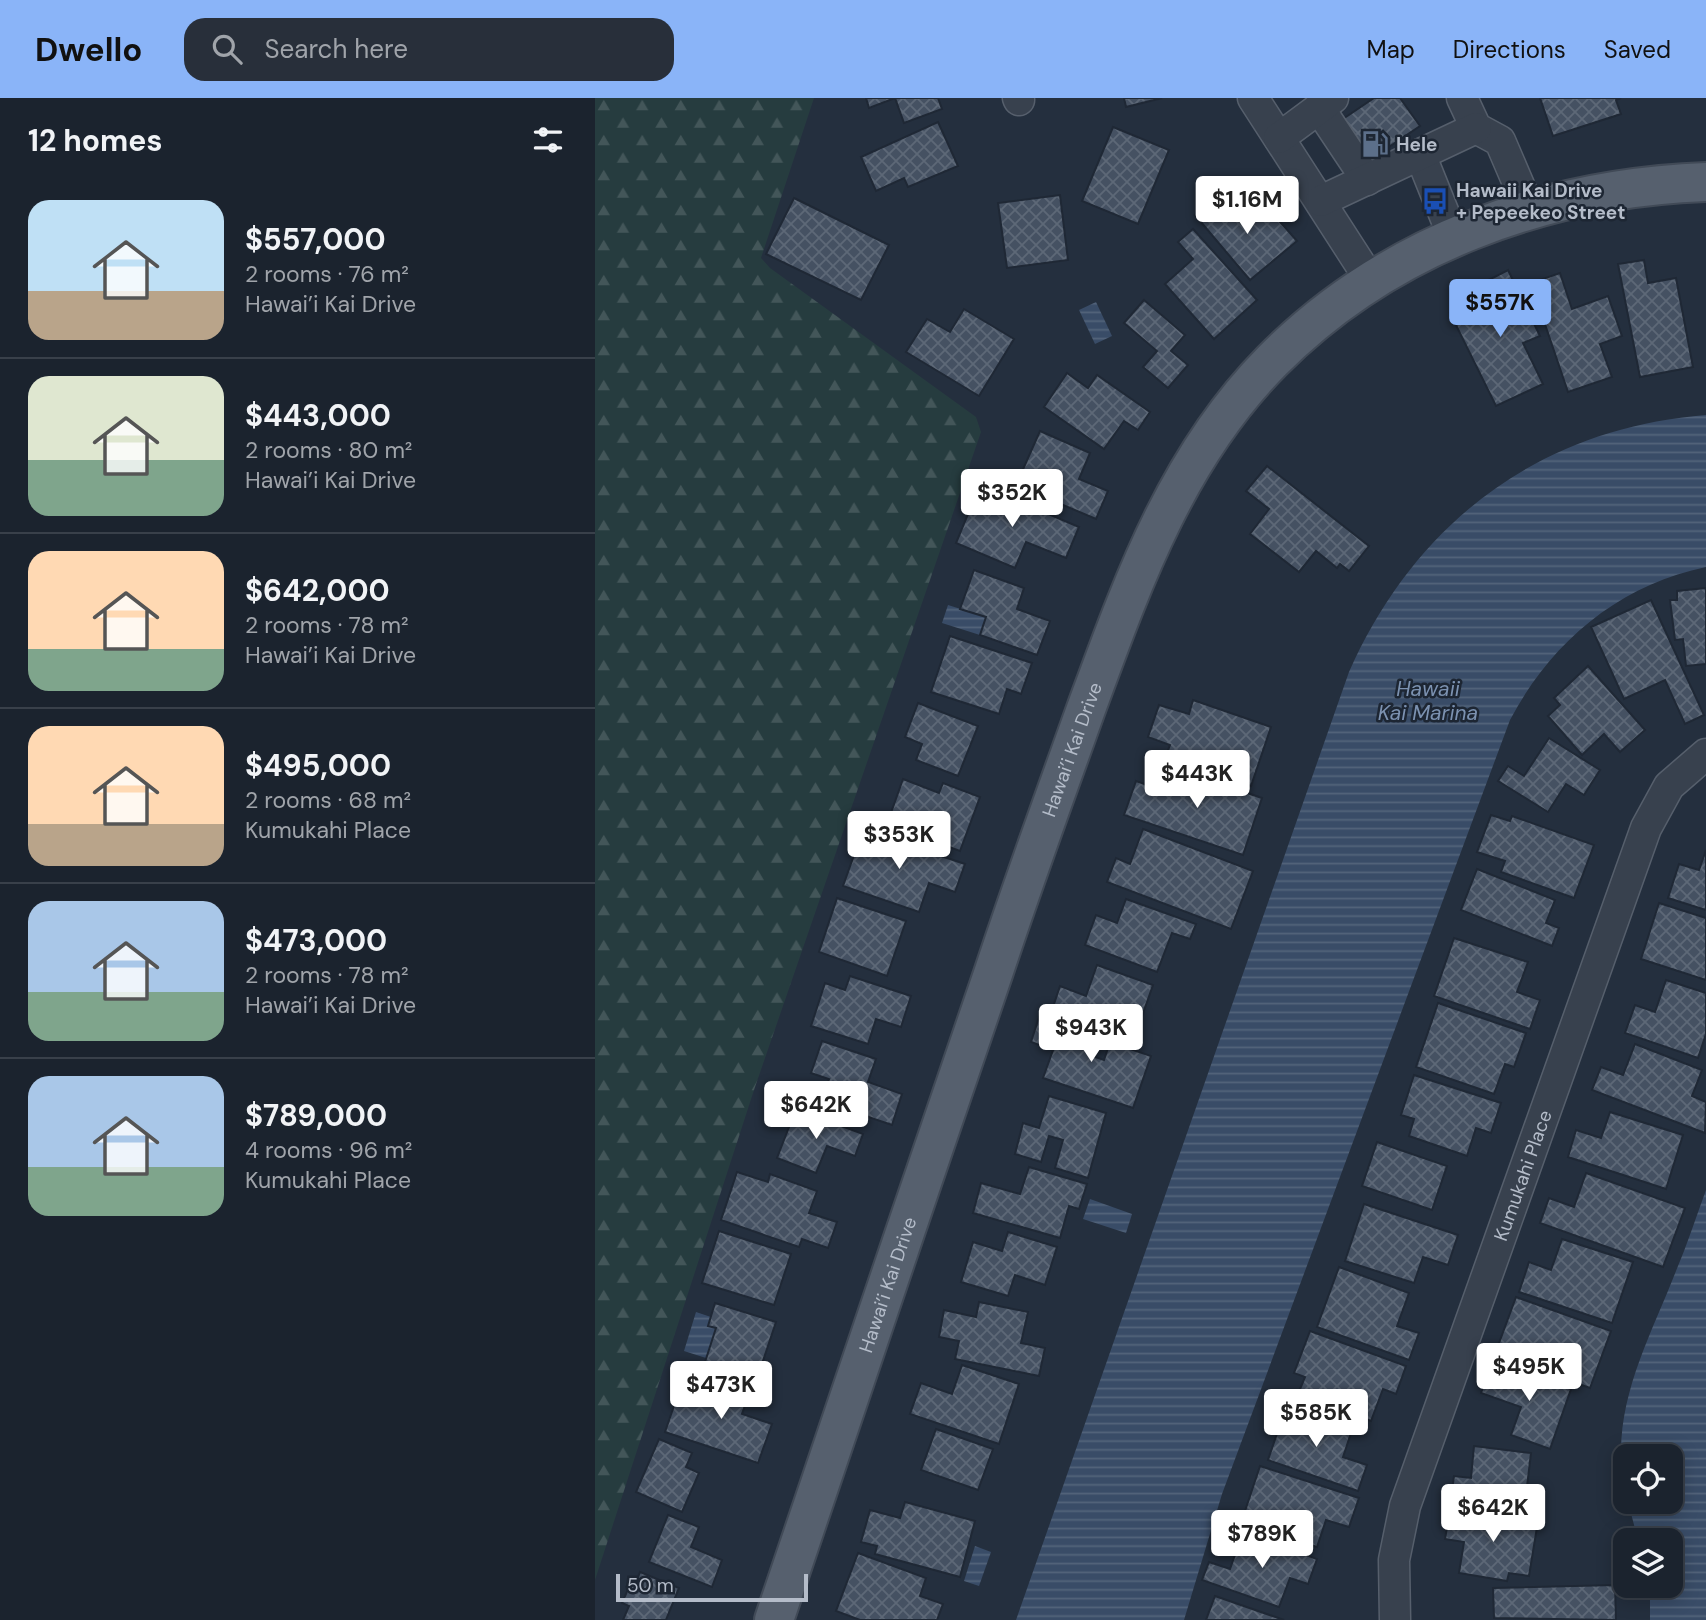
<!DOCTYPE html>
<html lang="en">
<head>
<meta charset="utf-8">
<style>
  :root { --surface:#1b232e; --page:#282f3a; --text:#f1f3f6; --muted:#a0a4aa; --line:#39404a; --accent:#8ab4f8 }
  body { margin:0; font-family:"DM Sans",sans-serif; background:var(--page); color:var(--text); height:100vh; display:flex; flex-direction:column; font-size:26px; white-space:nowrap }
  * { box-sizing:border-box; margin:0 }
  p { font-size:23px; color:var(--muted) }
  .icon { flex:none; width:38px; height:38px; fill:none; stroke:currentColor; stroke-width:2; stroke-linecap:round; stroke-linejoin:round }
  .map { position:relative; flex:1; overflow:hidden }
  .details { display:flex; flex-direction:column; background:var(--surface); width:595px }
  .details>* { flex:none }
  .controls { position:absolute; left:1018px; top:1346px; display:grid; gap:14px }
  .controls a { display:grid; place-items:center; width:70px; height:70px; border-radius:14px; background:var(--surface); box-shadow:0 4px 18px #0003,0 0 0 2px var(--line); font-size:35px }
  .scale { position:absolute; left:21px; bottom:18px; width:192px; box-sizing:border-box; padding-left:7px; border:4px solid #b4bcc9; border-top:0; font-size:19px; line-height:24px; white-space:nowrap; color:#b4bcc9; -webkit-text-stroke:5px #1d2633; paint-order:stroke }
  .price { position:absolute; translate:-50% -60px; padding:0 16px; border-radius:7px; background:#fff; color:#222; font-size:23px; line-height:46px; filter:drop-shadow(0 2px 4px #0008) }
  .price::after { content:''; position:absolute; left:50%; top:42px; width:21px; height:16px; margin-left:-10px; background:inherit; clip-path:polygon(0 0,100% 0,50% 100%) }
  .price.on { background:var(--accent); color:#111 }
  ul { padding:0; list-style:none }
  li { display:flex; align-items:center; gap:21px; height:175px; padding:0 28px }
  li+li { border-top:2px solid var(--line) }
  li span { display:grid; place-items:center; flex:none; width:196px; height:140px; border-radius:21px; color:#555 }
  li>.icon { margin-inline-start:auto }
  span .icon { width:84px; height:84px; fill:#fffc; stroke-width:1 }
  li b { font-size:30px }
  h2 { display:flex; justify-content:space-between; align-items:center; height:84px; padding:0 28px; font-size:30px }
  header { display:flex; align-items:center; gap:42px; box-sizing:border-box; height:98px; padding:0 35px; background:var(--accent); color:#111 }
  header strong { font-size:33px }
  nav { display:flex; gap:38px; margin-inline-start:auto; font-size:24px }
  .search { width:490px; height:63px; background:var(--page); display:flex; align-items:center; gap:18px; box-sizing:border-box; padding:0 24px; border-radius:21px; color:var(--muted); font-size:26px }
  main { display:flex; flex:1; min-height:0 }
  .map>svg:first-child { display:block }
  .forest { fill:url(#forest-firs) }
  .water { fill:url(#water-rules) }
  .building { fill:url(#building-cross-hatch); stroke:#1f2835; stroke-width:2 }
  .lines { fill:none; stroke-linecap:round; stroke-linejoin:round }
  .minor-casing { stroke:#565f6c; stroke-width:33 }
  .major-casing { stroke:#414a57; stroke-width:42 }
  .minor { stroke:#38414e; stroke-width:30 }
  .major { stroke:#56606e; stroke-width:38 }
  .labels { text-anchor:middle; stroke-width:5; stroke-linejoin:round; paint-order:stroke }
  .poi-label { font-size:19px; font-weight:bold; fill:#b4bcc9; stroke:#1d2633; text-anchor:start }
  .street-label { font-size:19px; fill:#b4bcc9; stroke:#1d2633 }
  .water-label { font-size:21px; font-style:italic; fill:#7c92b1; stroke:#1d2633 }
</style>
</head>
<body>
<header>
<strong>Dwello</strong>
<div class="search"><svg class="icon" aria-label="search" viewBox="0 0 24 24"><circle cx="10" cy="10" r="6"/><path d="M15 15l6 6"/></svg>Search here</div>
<nav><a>Map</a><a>Directions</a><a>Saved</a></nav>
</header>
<main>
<section class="details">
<h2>12 homes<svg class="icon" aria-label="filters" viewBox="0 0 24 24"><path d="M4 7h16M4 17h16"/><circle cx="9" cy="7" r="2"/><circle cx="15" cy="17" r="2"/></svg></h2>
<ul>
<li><span style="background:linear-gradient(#bfe0f5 65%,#b9a48a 0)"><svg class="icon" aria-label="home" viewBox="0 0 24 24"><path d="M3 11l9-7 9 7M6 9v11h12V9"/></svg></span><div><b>$557,000</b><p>2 rooms · 76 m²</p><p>Hawai’i Kai Drive</p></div></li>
<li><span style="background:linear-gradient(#dfe7d0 60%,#7fa58c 0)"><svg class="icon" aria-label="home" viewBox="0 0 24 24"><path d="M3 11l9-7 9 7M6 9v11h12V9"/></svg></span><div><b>$443,000</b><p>2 rooms · 80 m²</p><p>Hawai’i Kai Drive</p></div></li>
<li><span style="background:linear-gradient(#ffd9b3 70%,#7fa58c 0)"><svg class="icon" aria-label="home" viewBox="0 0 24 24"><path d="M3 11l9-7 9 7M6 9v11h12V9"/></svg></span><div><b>$642,000</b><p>2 rooms · 78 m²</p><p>Hawai’i Kai Drive</p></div></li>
<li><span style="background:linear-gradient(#ffd9b3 70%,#b9a48a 0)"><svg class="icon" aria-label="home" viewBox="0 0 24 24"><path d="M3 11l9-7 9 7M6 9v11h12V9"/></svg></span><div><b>$495,000</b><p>2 rooms · 68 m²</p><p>Kumukahi Place</p></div></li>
<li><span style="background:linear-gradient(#a9c7e8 65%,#7fa58c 0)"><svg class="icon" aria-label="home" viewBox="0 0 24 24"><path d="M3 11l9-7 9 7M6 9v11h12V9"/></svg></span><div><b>$473,000</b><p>2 rooms · 78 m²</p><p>Hawai’i Kai Drive</p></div></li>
<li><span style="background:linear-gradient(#a9c7e8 65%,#7fa58c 0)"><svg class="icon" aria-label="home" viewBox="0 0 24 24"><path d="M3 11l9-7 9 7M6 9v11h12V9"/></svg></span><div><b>$789,000</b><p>4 rooms · 96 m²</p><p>Kumukahi Place</p></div></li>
</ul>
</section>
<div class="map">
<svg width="1111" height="1522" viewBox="0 0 1111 1522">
  <defs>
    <pattern id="forest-firs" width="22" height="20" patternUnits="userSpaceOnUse" patternTransform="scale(1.75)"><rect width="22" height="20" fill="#263c3f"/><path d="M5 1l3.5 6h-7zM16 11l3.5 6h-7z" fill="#435659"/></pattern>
    <pattern id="water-rules" width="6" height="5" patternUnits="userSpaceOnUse" patternTransform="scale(1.75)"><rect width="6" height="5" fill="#394c67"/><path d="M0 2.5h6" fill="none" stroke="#53647b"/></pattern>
    <pattern id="building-cross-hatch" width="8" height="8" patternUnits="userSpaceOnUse" patternTransform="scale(1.75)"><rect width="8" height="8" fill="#455162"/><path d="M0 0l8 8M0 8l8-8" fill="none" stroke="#5d6877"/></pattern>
  </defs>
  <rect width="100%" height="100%" fill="#242f3e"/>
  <polygon class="forest" points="0,0 219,0 166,160 175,170 381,319 386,334 159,992 0,1482"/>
  <g class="water">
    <polygon points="501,204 517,238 500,246 484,212"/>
    <path d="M1111,317V469C1024,487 956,544 915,622L627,1396L589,1522H421L754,574C821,423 946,330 1111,317Z"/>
    <polygon points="353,507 391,519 385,537 347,525"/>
    <path d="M1111,1092V1522H1055V1488H1076V1442H1043L1033,1404H1076V1358H1031V1395C1012,1315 1053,1245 1081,1173C1092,1147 1101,1119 1111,1092Z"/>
    <polygon points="495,1101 537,1116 531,1135 488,1121"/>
    <polygon points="101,1214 116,1219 113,1228 121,1230 111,1260 89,1253"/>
    <polygon points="380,1448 396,1454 384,1488 369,1483"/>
  </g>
  <g class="building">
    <polygon points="271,0 300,0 274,10"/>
    <polygon points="300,0 343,0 347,11 309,25"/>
    <polygon points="529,0 567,0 531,9"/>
    <polygon points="779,0 805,0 825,28 773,63 745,23"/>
    <polygon points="945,0 1026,0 1021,2 1026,16 958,38"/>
    <polygon points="343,24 363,68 313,89 309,80 281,93 266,59"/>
    <polygon points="518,29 574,52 543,126 487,103"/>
    <polygon points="465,97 473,162 412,170 403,105"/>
    <polygon points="623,97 649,128 672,109 702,143 655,182 600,117"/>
    <polygon points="199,100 294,147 266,202 171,156"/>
    <polygon points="598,131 662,202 619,241 570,186 598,161 583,144"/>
    <polygon points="1049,162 1053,185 1081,180 1098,269 1045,279 1023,166"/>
    <polygon points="913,172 945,238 928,245 948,286 901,308 855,215 888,200 882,188"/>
    <polygon points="965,175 977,211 1013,198 1027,238 1005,246 1017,279 973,294 936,185"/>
    <polygon points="549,202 590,237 576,253 593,267 573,290 548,269 562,253 529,225"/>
    <polygon points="369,211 419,241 384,298 311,254 332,221 355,234"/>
    <polygon points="472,275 493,290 502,277 555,314 543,332 529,323 509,351 449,309"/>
    <polygon points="445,333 495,355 484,381 513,393 501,421 421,387"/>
    <polygon points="672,368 774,448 754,473 745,466 742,470 721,453 704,474 655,436 674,411 651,393"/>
    <polygon points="385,387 484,429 471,460 431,444 420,470 361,445"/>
    <polygon points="379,472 429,490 422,511 455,523 442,557 385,537 391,519 365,511"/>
    <polygon points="1111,490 1111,566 1091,568 1088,541 1080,542 1075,502 1082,502 1082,493"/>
    <polygon points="1056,502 1109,617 1090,626 1070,582 1029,601 996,529"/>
    <polygon points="355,538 437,565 426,596 412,591 404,616 336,594"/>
    <polygon points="993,568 1050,632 1025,654 1009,636 987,657 953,618 965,607 959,600"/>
    <polygon points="598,602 676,629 656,688 570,660 575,647 553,639 564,607 594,616"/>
    <polygon points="323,605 383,628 363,678 321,662 327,646 310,639"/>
    <polygon points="954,640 1005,672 989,697 971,686 953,714 903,683 913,668 929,678"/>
    <polygon points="578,670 667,700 648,757 529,717 541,683 570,693"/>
    <polygon points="308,681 344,695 348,685 385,699 365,753 292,726"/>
    <polygon points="896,717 915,723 917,718 999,747 979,800 906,774 910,763 882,754"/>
    <polygon points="548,731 658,773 636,831 512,784 521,760 535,766"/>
    <polygon points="268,732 370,766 360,794 334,785 324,814 248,788"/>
    <polygon points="1111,752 1111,812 1073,800 1084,766 1104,772"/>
    <polygon points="882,771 960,802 951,825 964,830 957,848 866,812"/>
    <polygon points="242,800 311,823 292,878 224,854"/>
    <polygon points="531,801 601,826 595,841 577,835 562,874 490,847 501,817 522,825"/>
    <polygon points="1064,805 1111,820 1111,882 1046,861"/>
    <polygon points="859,840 933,864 922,894 945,902 935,931 839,898"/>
    <polygon points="502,867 558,887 538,944 456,915 465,888 491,898"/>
    <polygon points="255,878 316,898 306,929 281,921 273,946 216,928 230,885 250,892"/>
    <polygon points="1071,882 1111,895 1111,936 1103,960 1030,935 1040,907 1060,914"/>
    <polygon points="843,905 931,935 919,969 910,966 899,996 821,969"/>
    <polygon points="444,919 504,939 497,958 509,962 515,944 556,958 538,1010 448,980 458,952 436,944"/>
    <polygon points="227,943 281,961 273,984 307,996 297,1027 226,1003 234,981 216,975"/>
    <polygon points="1040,946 1107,972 1097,998 1111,1004 1110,1035 997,992 1006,969 1028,977"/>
    <polygon points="819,977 906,1005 896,1035 881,1030 872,1058 814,1038 819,1021 806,1017"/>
    <polygon points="454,998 511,1015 493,1080 460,1070 468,1042 454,1038 446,1064 420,1056 428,1025 444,1030"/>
    <polygon points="201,1011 268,1036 260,1058 232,1048 221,1075 182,1060"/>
    <polygon points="1015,1014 1088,1037 1071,1091 973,1059 981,1032 1006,1040"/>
    <polygon points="782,1044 852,1068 837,1112 767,1088"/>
    <polygon points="434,1069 492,1086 484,1111 474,1108 465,1140 378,1115 386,1085 425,1096"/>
    <polygon points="142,1074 173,1084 175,1076 222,1093 214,1115 242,1124 233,1150 207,1141 204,1149 126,1122"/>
    <polygon points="991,1075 1090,1110 1068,1169 945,1125 954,1100 979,1109"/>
    <polygon points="769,1106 863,1137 853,1167 828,1159 819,1185 750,1163"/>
    <polygon points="124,1133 196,1156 179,1207 107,1185"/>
    <polygon points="413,1134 462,1149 450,1187 420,1177 413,1198 366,1184 378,1144 407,1153"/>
    <polygon points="967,1141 1038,1164 1017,1225 924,1194 934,1164 956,1172"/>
    <polygon points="744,1169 814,1195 802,1228 824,1235 814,1262 722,1229"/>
    <polygon points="921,1199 1016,1233 995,1290 900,1256"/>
    <polygon points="384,1204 433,1214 426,1245 450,1250 444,1278 360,1261 364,1243 344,1239 349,1212 381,1219"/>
    <polygon points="120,1205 181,1224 162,1281 110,1264 121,1230 113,1228"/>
    <polygon points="715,1233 811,1268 801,1296 788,1291 776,1323 703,1296 710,1279 699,1275"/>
    <polygon points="897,1264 976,1291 955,1351 916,1337 926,1309 886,1295"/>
    <polygon points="367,1267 424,1286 404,1346 315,1316 326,1285 357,1296"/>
    <polygon points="111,1276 156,1291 147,1316 177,1326 163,1365 70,1334 81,1302 100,1308"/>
    <polygon points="691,1309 757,1332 748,1359 772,1367 763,1393 673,1362"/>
    <polygon points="341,1331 398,1351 383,1392 326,1372"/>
    <polygon points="64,1341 97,1355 91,1369 104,1375 87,1414 41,1394"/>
    <polygon points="879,1348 936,1355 929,1414 855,1406 859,1378 876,1380"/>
    <polygon points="665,1368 764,1400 754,1429 731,1422 722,1449 646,1425"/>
    <polygon points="310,1404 380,1423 365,1479 280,1456 282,1448 266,1444 275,1412 305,1420"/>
    <polygon points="855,1412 943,1423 934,1478 914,1475 912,1483 864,1475 869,1444 850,1441"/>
    <polygon points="73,1417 104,1429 96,1449 127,1462 117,1489 54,1464"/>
    <polygon points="648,1434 722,1461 713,1486 695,1480 684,1509 607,1482 614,1464 635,1471"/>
    <polygon points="263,1455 331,1480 325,1498 348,1506 342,1522 265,1522 241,1513"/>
    <polygon points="45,1474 84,1490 71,1522 28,1522 34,1508 27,1505 37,1482 41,1484"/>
    <polygon points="1020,1487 1021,1522 899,1520 898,1490"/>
    <polygon points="620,1498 689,1522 611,1522"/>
  </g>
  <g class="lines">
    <defs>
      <g id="minor">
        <polyline points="423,0 424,2"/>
        <polyline points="658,0 776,183"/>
        <polyline points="867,0 881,30 905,43 935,113"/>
        <polyline points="724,10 772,82"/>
        <polyline points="684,40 738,0"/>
        <polyline points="825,56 858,138"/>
        <polyline points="726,103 881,30"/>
        <path id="s1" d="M800,1522L799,1462L810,1408L1051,730L1074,688L1111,656"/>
      </g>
      <g id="major">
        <path id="s2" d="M179,1522C252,1306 325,1089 399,873C428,785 460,698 491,611C537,486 581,360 677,263C792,147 949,90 1111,84"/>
      </g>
    </defs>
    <use href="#minor" class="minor-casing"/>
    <use href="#major" class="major-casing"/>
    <use href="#minor" class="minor"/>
    <use href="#major" class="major"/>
  </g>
  <defs>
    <symbol id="fuel-bare" viewBox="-9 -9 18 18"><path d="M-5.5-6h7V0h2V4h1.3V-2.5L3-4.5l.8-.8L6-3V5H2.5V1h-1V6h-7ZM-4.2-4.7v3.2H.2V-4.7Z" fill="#5c6f8a" stroke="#1d2633" stroke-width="2.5" paint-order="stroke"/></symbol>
    <symbol id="bus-bare" viewBox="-9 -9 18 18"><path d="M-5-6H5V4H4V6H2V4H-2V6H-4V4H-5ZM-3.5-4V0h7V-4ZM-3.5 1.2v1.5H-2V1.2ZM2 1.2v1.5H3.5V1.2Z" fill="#1a4fb4" stroke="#1d2633" stroke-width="2.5" paint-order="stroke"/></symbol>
  </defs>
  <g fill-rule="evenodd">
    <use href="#fuel-bare" x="761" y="27" width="38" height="38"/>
    <use href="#bus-bare" x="821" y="84" width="38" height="38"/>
  </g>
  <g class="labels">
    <g class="poi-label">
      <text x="801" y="53">Hele</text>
      <text x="861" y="99">Hawaii Kai Drive<tspan x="861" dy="22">+ Pepeekeo Street</tspan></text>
    </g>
    <g class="street-label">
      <text dy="7" stroke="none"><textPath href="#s2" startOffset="920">Hawai’i Kai Drive</textPath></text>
      <text dy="7" stroke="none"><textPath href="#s1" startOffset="466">Kumukahi Place</textPath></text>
      <text dy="7" stroke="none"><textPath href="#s2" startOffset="354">Hawai’i Kai Drive</textPath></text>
    </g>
    <g class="water-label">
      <text x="833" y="598">Hawaii<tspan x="833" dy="24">Kai Marina</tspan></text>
    </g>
  </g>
</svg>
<div class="controls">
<a><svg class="icon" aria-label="locate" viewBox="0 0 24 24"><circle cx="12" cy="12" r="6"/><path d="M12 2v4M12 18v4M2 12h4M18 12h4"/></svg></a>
<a><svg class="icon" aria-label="layers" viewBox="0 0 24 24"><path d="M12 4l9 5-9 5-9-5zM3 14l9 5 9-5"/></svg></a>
</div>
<div class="scale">50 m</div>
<b class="price" style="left:652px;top:138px">$1.16M</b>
<b class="price on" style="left:905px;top:241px">$557K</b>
<b class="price" style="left:417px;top:431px">$352K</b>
<b class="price" style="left:602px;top:712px">$443K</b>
<b class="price" style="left:304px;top:773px">$353K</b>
<b class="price" style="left:496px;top:966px">$943K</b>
<b class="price" style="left:221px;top:1043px">$642K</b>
<b class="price" style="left:934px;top:1305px">$495K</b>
<b class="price" style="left:126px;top:1323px">$473K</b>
<b class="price" style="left:721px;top:1351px">$585K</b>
<b class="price" style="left:898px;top:1446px">$642K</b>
<b class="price" style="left:667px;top:1472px">$789K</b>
</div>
</main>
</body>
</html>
